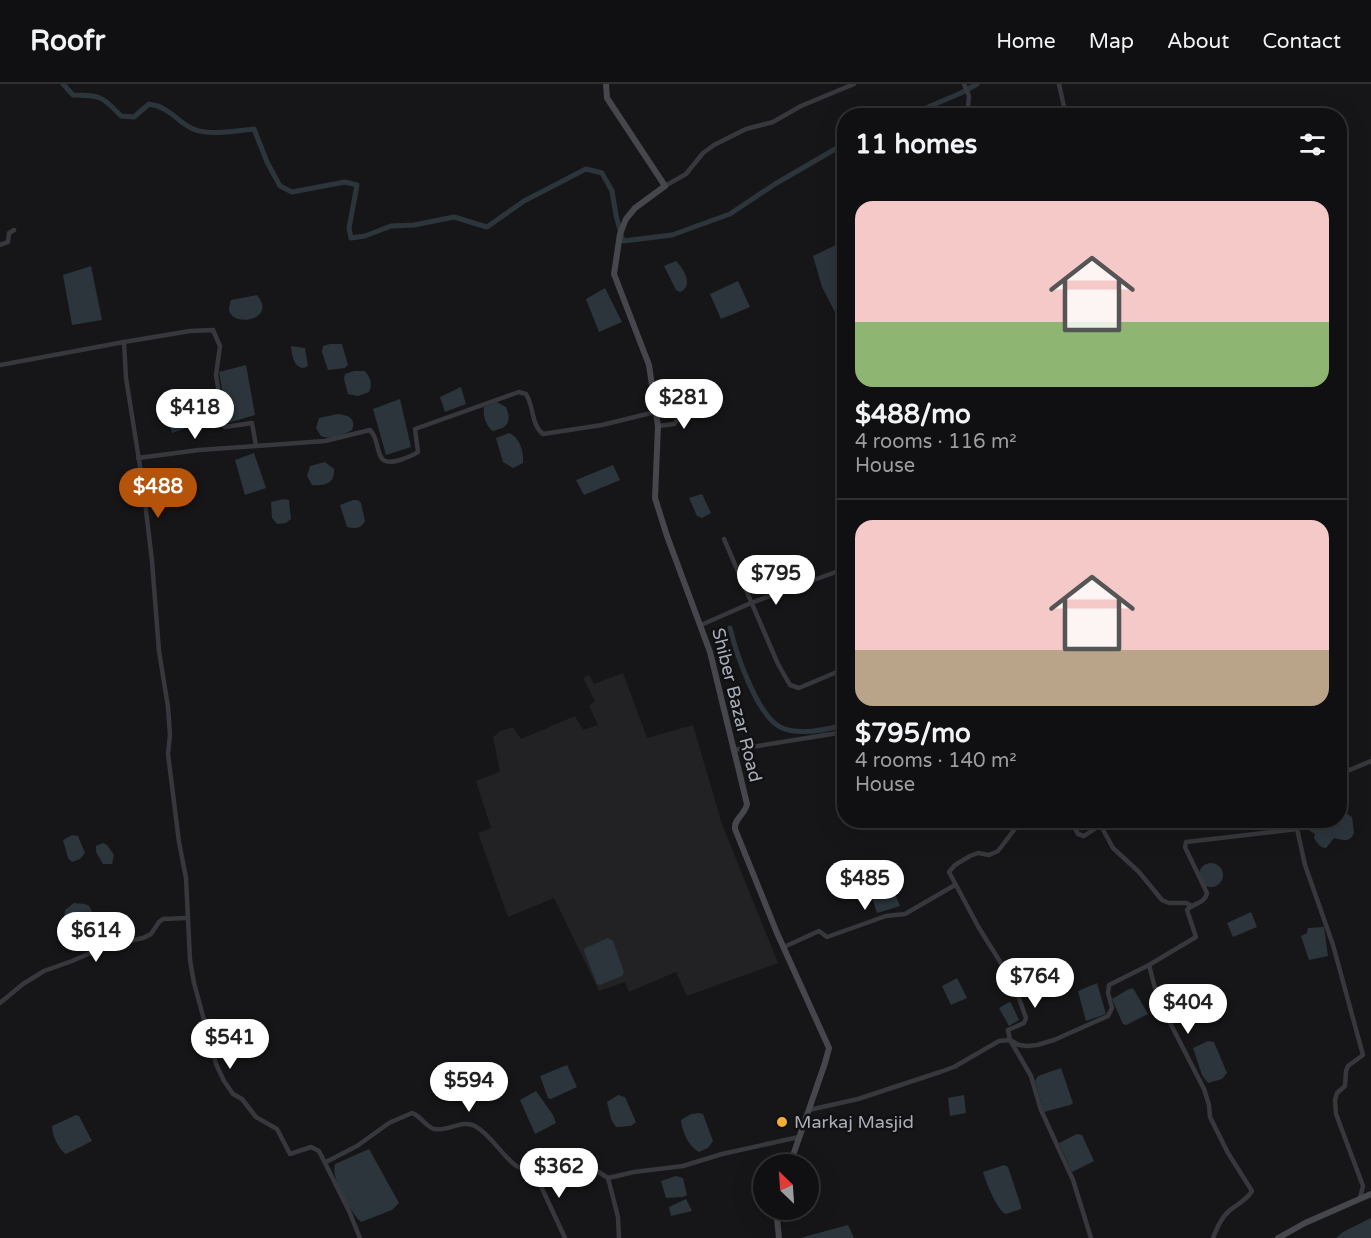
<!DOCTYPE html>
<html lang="en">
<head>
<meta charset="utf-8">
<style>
  :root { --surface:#101012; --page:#19191b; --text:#f1f3f6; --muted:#9c9d9f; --line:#303032; --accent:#b45309 }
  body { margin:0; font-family:"Varela Round",sans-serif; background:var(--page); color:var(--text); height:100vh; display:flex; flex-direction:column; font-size:22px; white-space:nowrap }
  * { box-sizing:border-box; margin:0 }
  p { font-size:20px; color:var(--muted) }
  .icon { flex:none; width:33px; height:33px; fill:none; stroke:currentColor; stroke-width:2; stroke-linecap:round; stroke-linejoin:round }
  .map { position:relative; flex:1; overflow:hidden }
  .details { position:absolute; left:837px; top:24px; width:510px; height:720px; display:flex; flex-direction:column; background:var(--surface); border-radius:24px; box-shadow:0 6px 24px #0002,0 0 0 2px var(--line) }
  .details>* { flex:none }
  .needle { width:39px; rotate:335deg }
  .fabs { position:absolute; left:753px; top:1070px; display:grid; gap:12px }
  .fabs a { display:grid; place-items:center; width:66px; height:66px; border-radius:50%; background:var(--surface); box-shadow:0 6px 24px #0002,0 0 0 2px var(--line); font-size:30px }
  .price { position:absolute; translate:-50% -51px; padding:0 14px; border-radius:21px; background:#fff; color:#222; font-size:20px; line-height:39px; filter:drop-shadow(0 2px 3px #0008) }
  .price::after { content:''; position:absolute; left:50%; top:36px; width:18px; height:14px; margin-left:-9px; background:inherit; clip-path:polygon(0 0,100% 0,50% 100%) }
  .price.on { background:var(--accent); color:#fff }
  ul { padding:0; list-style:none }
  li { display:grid; align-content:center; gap:12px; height:318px; padding:0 18px }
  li+li { border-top:2px solid var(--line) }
  li span { display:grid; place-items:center; height:186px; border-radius:18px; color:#555 }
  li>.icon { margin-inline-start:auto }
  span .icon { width:108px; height:108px; fill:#fffc; stroke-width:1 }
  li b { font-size:26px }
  h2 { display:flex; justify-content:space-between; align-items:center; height:72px; padding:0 18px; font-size:26px }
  header { display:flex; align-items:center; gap:36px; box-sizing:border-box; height:84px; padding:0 30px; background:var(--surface); border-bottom:2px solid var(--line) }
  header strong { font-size:28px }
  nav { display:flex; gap:33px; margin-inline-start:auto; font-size:21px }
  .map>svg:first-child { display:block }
  .built { fill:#222225 }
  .water { fill:#2c353c }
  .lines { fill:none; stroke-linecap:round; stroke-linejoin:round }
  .canal { stroke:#2c353c; stroke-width:5 }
  .street { stroke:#37383d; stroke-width:4.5 }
  .secondary { stroke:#45474d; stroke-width:6 }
  .poi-dot { fill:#f2b134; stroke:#111113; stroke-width:2 }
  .labels { text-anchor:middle; stroke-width:5; stroke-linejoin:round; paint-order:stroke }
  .street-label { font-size:18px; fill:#a8adb8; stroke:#111113 }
  .poi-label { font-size:18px; fill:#a8adb8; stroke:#111113; text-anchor:start }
</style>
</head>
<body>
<header>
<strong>Roofr</strong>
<nav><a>Home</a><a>Map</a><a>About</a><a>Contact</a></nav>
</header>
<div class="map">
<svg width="1371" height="1154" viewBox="0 0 1371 1154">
  <rect width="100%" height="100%" fill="#161618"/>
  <polygon class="built" points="623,589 647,654 693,641 722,740 778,879 687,912 676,888 629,908 625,898 599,907 554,814 508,833 478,749 491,744 476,697 500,688 493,653 500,647 513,643 521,655 575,632 583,646 598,641 589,622 595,617 583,594 589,591 594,600"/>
  <g class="water">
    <polygon points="840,159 844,160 844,228 836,230 822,203 813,172"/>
    <path d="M676,177C684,185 694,202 680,208L676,206L664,182Z"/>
    <polygon points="91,182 102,236 72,241 63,191"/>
    <polygon points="738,197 750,223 721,235 710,210"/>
    <polygon points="605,204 622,238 599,248 586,215"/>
    <path d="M257,211C278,236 232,244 229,226C229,223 230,220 231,216Z"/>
    <polygon points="330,260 342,260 348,281 345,284 328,286 322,268 323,262"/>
    <path d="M291,262L305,264L308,282L304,284C293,283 292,271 291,262Z"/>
    <polygon points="246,281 255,331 228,339 219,288"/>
    <path d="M354,287H365C370,293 373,300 369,308L358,312L348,310L344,295L345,290Z"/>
    <polygon points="461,303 466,320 445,328 440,313"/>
    <polygon points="400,315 411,363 386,371 373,325"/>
    <path d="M497,318L506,323C512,338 508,344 492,347C485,339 483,333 484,323Z"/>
    <polygon points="180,322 184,345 172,349 166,329"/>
    <path d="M338,330C349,331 356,335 352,346C341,352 332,356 321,352L316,344L319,334Z"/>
    <path d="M509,349C520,353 524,369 523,379L513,384L503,378L496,354Z"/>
    <polygon points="254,369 266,404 245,411 235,376"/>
    <path d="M325,378L334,385C335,400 324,402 312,401L307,392L310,382Z"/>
    <polygon points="613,381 620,396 584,411 576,396"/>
    <polygon points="702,410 711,429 702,434 697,432 689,414"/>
    <polygon points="284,415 289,416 291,435 286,439 277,440 272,434 271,418"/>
    <path d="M353,416H358L361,419L365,437C361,445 354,445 347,443L340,421Z"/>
    <path d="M1340,716L1343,727L1352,733L1354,749C1350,759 1342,756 1334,754L1326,764C1320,764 1317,759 1314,754L1315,750L1307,745V743L1312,737L1340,736Z"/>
    <polygon points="72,751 78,752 85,769 80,775 72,778 68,774 63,756"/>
    <polygon points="103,759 107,761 114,771 112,780 103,780 96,768 96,762"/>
    <circle cx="1211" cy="791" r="12"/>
    <polygon points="884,784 900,822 877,829 865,792"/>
    <path d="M74,819C79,820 86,819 89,822C94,828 98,844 97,851C96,857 91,859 87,862C72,859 63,840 65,826Z"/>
    <polygon points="1251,828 1257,843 1233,853 1227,839"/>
    <polygon points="1324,843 1328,872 1309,876 1301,852 1307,849 1308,844"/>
    <polygon points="608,854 613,857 624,888 622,892 600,901 597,900 584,867 585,864"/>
    <polygon points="957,894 967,914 951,921 942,902"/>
    <polygon points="1097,899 1106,930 1086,937 1078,907"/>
    <polygon points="1133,904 1148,930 1126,941 1123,940 1112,915 1127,906"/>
    <polygon points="1009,918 1011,919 1019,936 1009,942 999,924"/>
    <polygon points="1208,957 1214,958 1227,989 1222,995 1208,999 1202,991 1193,964"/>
    <polygon points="567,981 577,1003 551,1015 548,1014 540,992"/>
    <polygon points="1061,984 1073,1019 1070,1021 1044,1028 1035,997 1038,992"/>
    <polygon points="536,1007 553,1031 556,1039 535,1050 520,1016"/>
    <polygon points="618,1011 625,1013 636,1038 631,1042 616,1043 611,1035 607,1018"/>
    <polygon points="964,1011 966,1029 950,1032 948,1014"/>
    <path d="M699,1029L703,1030L713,1057L708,1064L699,1068C689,1063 682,1048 681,1036L691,1030Z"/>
    <path d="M76,1031L79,1032L92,1057L66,1070C58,1065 52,1051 52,1042Z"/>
    <polygon points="1077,1050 1082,1051 1094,1077 1072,1088 1059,1059"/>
    <path d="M369,1065L399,1119L392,1126L361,1138C351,1129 330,1094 335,1080Z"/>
    <path d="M1004,1081L1008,1083L1021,1122V1125L1006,1130C997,1127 986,1098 983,1088Z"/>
    <polygon points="676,1092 683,1094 687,1111 683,1113 666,1114 661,1097"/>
    <polygon points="686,1115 692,1127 671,1132 669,1123"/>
    <polygon points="1371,1134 1371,1154 1336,1154 1343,1148"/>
    <polygon points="848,1141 854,1154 800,1154"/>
  </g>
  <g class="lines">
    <g class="canal">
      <path d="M63,0L73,11C100,11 102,12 121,32L134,33L149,20C170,23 176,37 193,45C210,52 236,47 254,45L267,78L280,102L292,108L345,98L357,101L349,144L351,154L365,152L391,142L414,141L454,133L487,143L524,117L586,85L602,89L612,107L616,131L623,157L672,151L730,130L775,100L844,60"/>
      <polyline points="907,32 961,9 977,0"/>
      <path d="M730,544C736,569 757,631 780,643C798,652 826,646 844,641"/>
    </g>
    <g class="street">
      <polyline points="964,0 969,12 967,32"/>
      <polyline points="1059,0 1066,32"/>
      <polyline points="665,102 686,90 703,69 714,61 746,45 773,38 801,22 854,0"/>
      <polyline points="0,161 8,158 9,149 14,146"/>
      <path d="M124,258L190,247L213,246L220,262L216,291L224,341L225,343L252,339L256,362L325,357L370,346C383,358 371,385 400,376C406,374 412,372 418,368L415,345L519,308L526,310C534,322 531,341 543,350L602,341L655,328"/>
      <polyline points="0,281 124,258 126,294 143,401 152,477 159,567 168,623 170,651 168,670 179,758 186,794 190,876 194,899 216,980 224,997 233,1010 242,1015 256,1033 277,1045 290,1070 311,1063 319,1067 349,1127 360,1154"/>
      <polyline points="658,342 674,340 686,325 700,320"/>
      <polyline points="138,374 199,366 256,362"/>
      <polyline points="724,455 778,580 790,601 799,604 844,585"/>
      <polyline points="701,541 751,519 844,485"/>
      <polyline points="733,666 844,648"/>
      <polyline points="1340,690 1371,677"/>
      <polyline points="1019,736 1017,742 998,767 989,771 978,769 970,772 955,781 949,788 979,844 1014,900 1026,934 1024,939 1008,946 1010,956 1031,992 1041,1026 1073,1096 1091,1154"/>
      <polyline points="1071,736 1078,750 1084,752 1108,736"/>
      <polyline points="1101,742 1113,764 1139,788 1162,816 1169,819 1186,819 1192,822"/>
      <polyline points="1297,745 1305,781 1333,861 1363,971 1348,982 1346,987 1345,1002 1337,1009 1335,1016 1336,1030 1363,1102 1360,1114"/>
      <polyline points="784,863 819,847 827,853 886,832 905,830 955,801"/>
      <polyline points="0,919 23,900 44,887 72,877 109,861 143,854 151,850 159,838 163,835 187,834"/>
      <polyline points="809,1026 858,1015 940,988 954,983 999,957 1010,956 1019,961 1027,962 1037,961 1054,956 1108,932 1112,924 1108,909 1109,901 1149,881"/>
      <path d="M326,1078L357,1062L389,1039L412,1029C421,1032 425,1042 434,1045C448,1048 462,1035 475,1042C491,1051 500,1069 515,1081C527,1091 567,1081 583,1078L608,1094"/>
      <polyline points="533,1085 565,1154"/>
      <polyline points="608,1094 634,1088 683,1082 722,1070 799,1053"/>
      <polyline points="608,1094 618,1133 619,1154"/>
      <path d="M1213,1154C1217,1144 1221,1134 1229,1127C1237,1120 1246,1117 1252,1107L1228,1069L1210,1033L1209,1021L1204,1005L1165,929L1156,908L1149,881L1196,853L1187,826C1192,819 1205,820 1207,809L1185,763L1186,758L1297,745L1296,736"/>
    </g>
    <g class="secondary">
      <path d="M606,0L607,14L665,102L635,124L626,135L620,150L614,190L649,281L658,342L655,414L667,452L710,568L747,720C745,731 734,734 735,745L777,849L829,964L825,979L790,1080"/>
      <polyline points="776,1125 779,1154"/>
      <polyline points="1278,1154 1305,1139 1371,1110"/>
    </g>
  </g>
  <circle class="poi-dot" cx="782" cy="1038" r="6"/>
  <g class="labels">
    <g class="street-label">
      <text transform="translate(737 621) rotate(76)" y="6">Shiber Bazar Road</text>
    </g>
    <g class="poi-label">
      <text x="794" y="1044">Markaj Masjid</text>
    </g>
  </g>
</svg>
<div class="fabs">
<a><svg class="needle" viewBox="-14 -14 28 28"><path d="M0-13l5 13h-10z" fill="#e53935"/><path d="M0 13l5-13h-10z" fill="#9c9d9f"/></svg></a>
</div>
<b class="price" style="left:684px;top:346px">$281</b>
<b class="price" style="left:195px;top:356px">$418</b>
<b class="price on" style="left:158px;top:435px">$488</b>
<b class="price" style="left:776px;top:522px">$795</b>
<b class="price" style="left:865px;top:827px">$485</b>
<b class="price" style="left:96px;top:879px">$614</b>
<b class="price" style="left:1035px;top:925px">$764</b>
<b class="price" style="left:1188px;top:951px">$404</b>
<b class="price" style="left:230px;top:986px">$541</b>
<b class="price" style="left:469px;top:1029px">$594</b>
<b class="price" style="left:559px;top:1115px">$362</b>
<section class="details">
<h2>11 homes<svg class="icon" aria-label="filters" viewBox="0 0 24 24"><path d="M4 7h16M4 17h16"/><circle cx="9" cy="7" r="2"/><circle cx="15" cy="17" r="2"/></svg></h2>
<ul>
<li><span style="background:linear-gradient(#f6c9c9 65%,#8fb573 0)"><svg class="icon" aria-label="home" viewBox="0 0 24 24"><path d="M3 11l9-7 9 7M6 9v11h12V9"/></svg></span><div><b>$488/mo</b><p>4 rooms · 116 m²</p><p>House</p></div></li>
<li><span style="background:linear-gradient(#f6c9c9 70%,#b9a48a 0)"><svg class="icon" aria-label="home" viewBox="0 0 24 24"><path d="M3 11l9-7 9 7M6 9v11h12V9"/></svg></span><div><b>$795/mo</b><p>4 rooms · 140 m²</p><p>House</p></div></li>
</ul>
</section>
</div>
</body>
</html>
